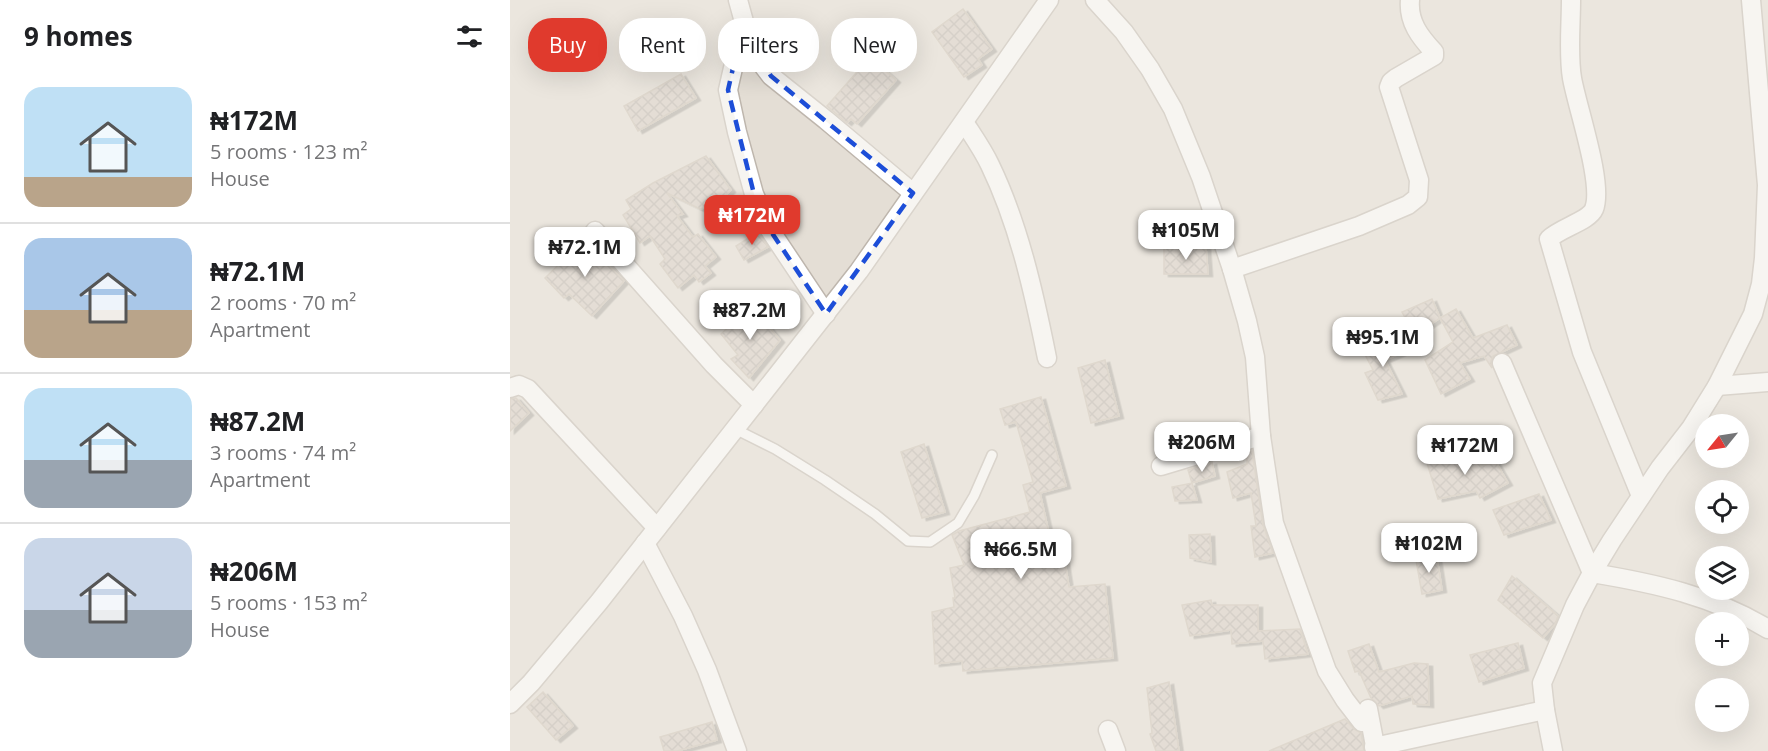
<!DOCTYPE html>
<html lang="en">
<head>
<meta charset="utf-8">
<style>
  :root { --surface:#fff; --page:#f6f6f6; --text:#202124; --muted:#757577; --line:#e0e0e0; --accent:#e03a2d }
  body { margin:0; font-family:"Open Sans",sans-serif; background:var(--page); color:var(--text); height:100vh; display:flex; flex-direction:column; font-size:22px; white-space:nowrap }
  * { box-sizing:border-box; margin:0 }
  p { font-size:20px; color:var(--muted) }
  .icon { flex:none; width:33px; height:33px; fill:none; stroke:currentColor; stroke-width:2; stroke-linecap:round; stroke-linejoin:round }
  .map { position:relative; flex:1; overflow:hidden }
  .sheet { display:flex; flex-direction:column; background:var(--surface); width:510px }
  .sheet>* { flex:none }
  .hud { position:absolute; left:18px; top:18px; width:570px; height:54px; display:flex; gap:12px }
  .needle { width:39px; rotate:240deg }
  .fabs { position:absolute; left:1185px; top:414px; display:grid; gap:12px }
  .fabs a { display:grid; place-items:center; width:54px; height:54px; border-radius:50%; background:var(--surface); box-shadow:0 6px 24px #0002; font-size:30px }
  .price { position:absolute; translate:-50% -51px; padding:0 14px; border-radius:12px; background:#fff; color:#222; font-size:20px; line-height:39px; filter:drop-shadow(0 2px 3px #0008) }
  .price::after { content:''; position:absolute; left:50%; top:36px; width:18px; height:14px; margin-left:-9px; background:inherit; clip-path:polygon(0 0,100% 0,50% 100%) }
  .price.selected { background:var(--accent); color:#fff }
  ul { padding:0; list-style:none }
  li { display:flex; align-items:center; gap:18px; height:150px; padding:0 24px }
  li+li { border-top:2px solid var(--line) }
  li span { display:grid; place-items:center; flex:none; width:168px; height:120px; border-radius:18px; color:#555 }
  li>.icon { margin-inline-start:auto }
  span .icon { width:72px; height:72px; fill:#fffc; stroke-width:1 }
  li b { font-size:26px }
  h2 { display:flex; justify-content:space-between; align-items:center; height:72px; padding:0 24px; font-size:26px }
  .pill { padding:0 21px; border-radius:24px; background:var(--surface); box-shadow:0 6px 24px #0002; font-size:21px; line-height:54px }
  .pill.selected { background:var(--accent); color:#fff }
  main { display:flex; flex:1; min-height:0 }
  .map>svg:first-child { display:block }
  .residential { fill:#e4ded5; fill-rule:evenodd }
  .building { fill:url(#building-cross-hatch); stroke:#cbbfb1; stroke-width:1.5; filter:url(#shadow) }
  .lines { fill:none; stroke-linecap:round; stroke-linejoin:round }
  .service-casing { stroke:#beb6ad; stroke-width:12 }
  .minor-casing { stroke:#beb6ad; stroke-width:21 }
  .service { stroke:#fff; stroke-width:9 }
  .minor { stroke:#fff; stroke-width:18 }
  .marked { fill:none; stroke:#1d4ed8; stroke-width:4.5; stroke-dasharray:12 8; stroke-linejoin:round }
</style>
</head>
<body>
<main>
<section class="sheet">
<h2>9 homes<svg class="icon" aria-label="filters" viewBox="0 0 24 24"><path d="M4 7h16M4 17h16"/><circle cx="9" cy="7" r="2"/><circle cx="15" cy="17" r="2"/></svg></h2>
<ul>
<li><span style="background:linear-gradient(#bfe0f5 75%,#b9a48a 0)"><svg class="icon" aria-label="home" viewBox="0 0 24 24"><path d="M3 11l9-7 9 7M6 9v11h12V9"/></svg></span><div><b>₦172M</b><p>5 rooms · 123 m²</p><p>House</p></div></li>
<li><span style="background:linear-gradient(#a9c7e8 60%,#b9a48a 0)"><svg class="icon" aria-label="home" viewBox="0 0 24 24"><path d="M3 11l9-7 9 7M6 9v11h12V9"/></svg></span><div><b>₦72.1M</b><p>2 rooms · 70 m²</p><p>Apartment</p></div></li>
<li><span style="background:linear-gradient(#bfe0f5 60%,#9aa5b1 0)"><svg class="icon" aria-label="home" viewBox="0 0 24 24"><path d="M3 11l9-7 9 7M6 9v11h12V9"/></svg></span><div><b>₦87.2M</b><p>3 rooms · 74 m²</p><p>Apartment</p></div></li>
<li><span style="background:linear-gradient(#c9d6e8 60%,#9aa5b1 0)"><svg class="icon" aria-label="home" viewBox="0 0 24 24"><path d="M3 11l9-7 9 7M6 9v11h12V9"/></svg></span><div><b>₦206M</b><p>5 rooms · 153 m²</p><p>House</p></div></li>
</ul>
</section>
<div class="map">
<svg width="1258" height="751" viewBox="0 0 1258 751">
  <defs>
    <pattern id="building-cross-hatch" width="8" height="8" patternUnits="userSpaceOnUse" patternTransform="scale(1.5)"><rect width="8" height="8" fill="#d4cac0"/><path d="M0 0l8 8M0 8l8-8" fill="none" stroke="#b7aea6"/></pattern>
    <filter id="shadow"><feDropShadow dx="4.5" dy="2.5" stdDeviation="0" flood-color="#0004"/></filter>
  </defs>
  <rect width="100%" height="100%" fill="#f1ede6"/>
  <path class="residential" d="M0,0H1258V751H0ZM1196,424H1228V458H1196ZM1196,490H1228V524H1196ZM1196,556H1228V590H1196ZM1196,622H1228V656H1196ZM1196,688H1228V722H1196Z"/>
  <g class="building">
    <polygon points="453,9 482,49 468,59 472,65 454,77 422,32"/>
    <polygon points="360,57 386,80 347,124 341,119 337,123 317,106"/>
    <polygon points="171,74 186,98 128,131 114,106"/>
    <polygon points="196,156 221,190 206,205 190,209 157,193 173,214 167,216 183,237 188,234 206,257 195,266 201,273 189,282 184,275 168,288 150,264 155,259 140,236 130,243 113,215 121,209 116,200 143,183"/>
    <polygon points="248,232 258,247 234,260 226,246"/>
    <polygon points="74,240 114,281 82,316 59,294 54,298 35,278"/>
    <polygon points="654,247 696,247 698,274 654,274"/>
    <polygon points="922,299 930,318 905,335 892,312"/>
    <polygon points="241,306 270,340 239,378 221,359 228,355 211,334"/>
    <polygon points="946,309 963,338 997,325 1007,345 983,356 981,361 982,368 974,356 950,363 960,379 931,394 915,360 943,342 930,318"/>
    <polygon points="886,337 891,353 875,360 892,394 868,400 855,373 863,370 852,349"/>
    <polygon points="595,360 609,416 581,423 568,368"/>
    <polygon points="531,397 556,486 530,493 543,551 553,549 559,587 595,584 603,658 453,671 452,661 425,664 422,612 444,607 443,598 445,598 440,568 454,565 442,535 449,531 520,512 513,485 523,482 506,422 495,425 490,409"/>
    <polygon points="6,398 19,413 0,431 0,399"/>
    <polygon points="414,444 435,512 412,518 391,452"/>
    <polygon points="965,447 971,466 986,462 998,483 970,498 966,491 928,499 917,463 942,456 944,461"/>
    <polygon points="742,451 753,525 763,553 745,557 741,526 746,526 741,493 723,498 717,472 737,464 737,452"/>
    <polygon points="702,462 705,476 682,483 678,470"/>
    <polygon points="682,483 687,500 665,501 662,487"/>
    <polygon points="1029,494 1041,520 994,535 983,510"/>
    <polygon points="700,534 701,562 680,558 679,535"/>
    <polygon points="926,551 932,590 912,594 906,560"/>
    <polygon points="1002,576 1048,616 1045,624 1033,638 988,600"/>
    <polygon points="701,600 702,605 748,605 748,631 790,629 798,654 755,659 753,641 722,644 721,630 680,636 672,605"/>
    <polygon points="1008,643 1014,668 969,682 960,655"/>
    <polygon points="859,644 869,672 904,663 918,664 919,705 903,704 902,696 869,706 861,698 849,671 845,672 838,651"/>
    <polygon points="659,682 669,751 646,751 640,734 642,733 637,688"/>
    <polygon points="33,692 63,726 46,740 17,707"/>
    <polygon points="835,719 844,729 851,733 854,751 759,751"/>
    <polygon points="202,722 207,740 167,751 154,751 150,737"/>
  </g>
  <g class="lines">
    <defs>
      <polyline id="service" points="225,429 265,449 315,480 365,514 398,541 420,542 448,523 464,496 482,455"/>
      <g id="minor">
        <polyline points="228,0 242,51 261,76 316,120 403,193"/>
        <polyline points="585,0 614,32 640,69 663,109 691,177 722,269 737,321 745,357 751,436 764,523 817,671 835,700 852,722 858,709 866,751"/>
        <path d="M1061,0C1061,24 1058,55 1062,78C1067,107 1094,184 1084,209C1079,221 1050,228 1039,239L1072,352L1131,496"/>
        <polyline points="239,40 223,68 218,90 227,132 244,194 260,230 316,314"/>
        <path d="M454,122C463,136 473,150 480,165C509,225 524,293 537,358"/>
        <polyline points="85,231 204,365 244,405"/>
        <path d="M722,269L849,226L898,205L908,197L909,180L879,87L881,82L886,78L924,56V52C910,37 898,22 900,0"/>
        <path d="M992,363L1082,573C1143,583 1204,596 1258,629"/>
        <polyline points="1207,386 1258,382"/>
        <polyline points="0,388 9,385 18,389 147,528"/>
        <polyline points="651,466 751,436"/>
        <polyline points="135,543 173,616 197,670 227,751"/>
        <polyline points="0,704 21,683 89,602 349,271 539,0"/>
        <polyline points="598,730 606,751"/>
        <polyline points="864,747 1035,710"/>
        <polyline points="1043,751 1035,710 1032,683 1065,605 1082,573 1102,540 1150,468 1181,428 1207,386 1243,314 1251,284 1254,258 1257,185 1241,0"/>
      </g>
    </defs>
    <use href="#service" class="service-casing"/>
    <use href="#minor" class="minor-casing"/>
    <use href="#service" class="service"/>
    <use href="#minor" class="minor"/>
  </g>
  <path d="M0 0H1258V751H0ZM239,40L261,76L403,193L316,314L260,230L244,194L218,90L223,68Z" fill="#f1ede6" fill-opacity=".55" fill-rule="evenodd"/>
  <path class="marked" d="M239,40L261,76L403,193L316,314L260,230L244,194L218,90L223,68Z"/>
</svg>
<div class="fabs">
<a><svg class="needle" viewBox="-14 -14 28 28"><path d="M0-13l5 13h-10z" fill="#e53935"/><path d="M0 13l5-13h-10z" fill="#757577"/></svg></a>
<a><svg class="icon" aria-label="locate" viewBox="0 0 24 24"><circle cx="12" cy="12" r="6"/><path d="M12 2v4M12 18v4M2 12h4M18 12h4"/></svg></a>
<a><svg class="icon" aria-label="layers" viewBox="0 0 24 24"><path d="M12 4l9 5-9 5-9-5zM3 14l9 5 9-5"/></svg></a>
<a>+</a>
<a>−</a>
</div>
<b class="price selected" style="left:242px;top:246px">₦172M</b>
<b class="price" style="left:676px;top:261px">₦105M</b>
<b class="price" style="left:75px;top:278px">₦72.1M</b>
<b class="price" style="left:240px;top:341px">₦87.2M</b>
<b class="price" style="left:873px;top:368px">₦95.1M</b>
<b class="price" style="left:692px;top:473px">₦206M</b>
<b class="price" style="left:955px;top:476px">₦172M</b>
<b class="price" style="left:919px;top:574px">₦102M</b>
<b class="price" style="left:511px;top:580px">₦66.5M</b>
<div class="hud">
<a class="pill selected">Buy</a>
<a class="pill">Rent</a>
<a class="pill">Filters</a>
<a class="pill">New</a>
</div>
</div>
</main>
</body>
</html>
